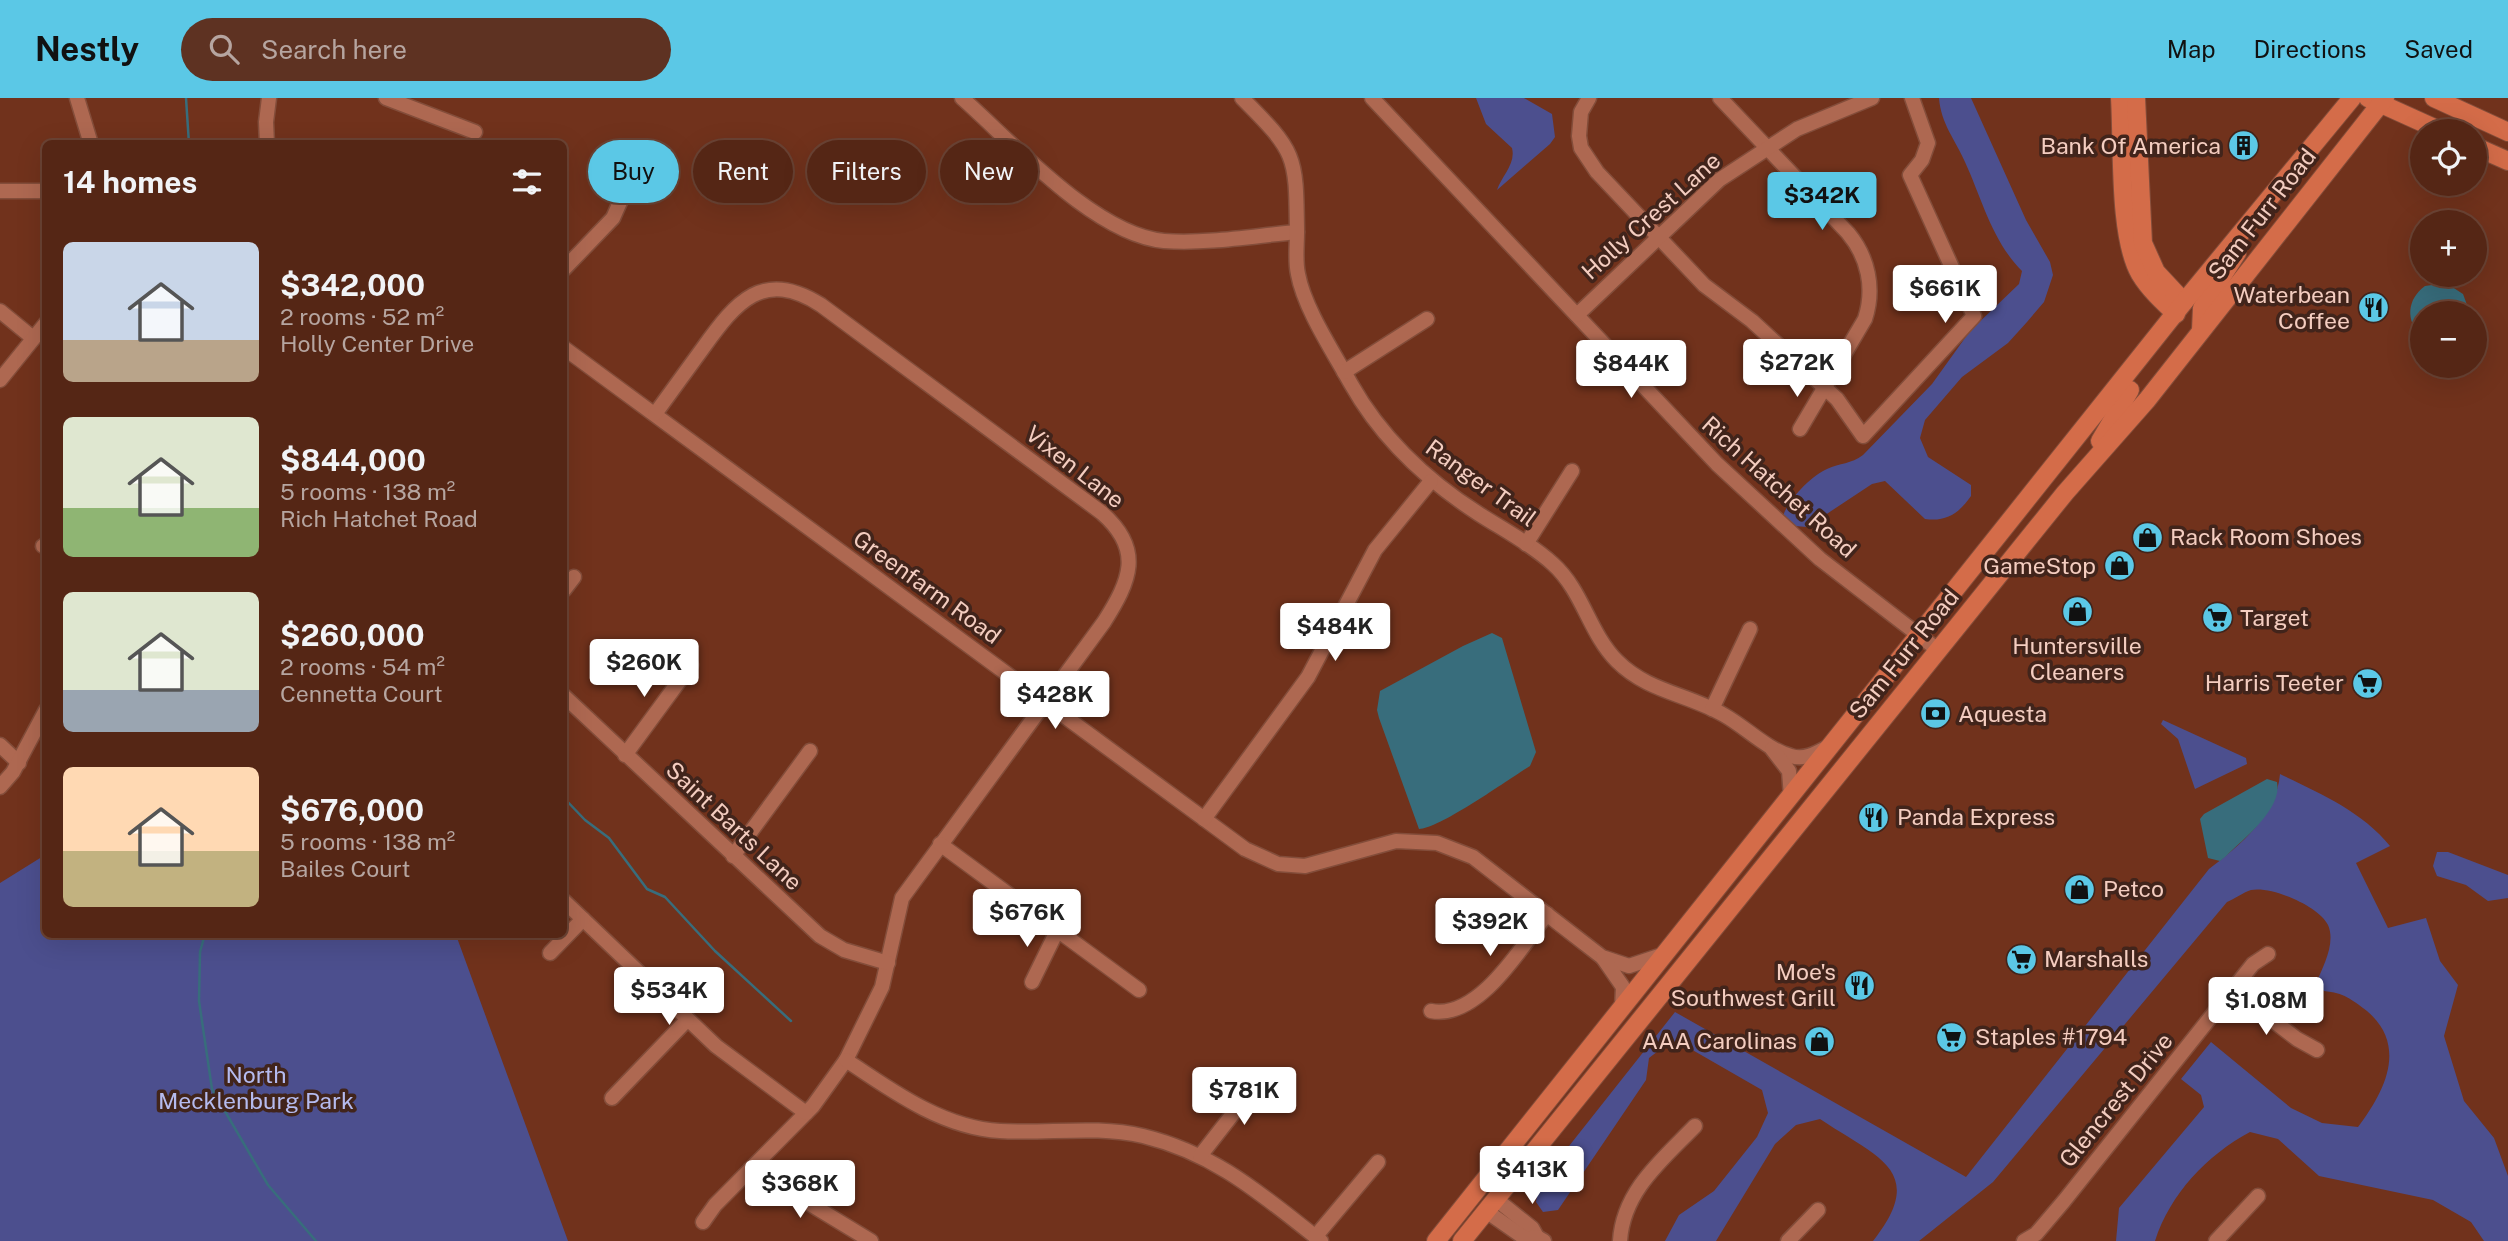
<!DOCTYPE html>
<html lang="en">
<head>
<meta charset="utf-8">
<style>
  :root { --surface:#552615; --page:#5e3222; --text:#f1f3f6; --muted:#b6a5a0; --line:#6b4334; --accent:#5bc8e6 }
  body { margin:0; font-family:"Public Sans",sans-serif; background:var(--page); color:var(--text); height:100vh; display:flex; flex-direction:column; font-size:26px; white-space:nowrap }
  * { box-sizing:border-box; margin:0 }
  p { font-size:23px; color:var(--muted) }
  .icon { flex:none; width:38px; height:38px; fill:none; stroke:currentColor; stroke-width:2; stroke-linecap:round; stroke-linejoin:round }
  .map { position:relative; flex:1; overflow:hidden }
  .drawer { position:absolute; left:42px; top:42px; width:525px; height:798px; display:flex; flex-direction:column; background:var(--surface); border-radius:10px; box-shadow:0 7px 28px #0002,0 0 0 2px var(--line) }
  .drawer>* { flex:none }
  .guide { position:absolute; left:588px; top:42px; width:665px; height:63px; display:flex; gap:14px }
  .controls { position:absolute; left:2410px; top:21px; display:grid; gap:14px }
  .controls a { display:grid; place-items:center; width:77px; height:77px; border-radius:50%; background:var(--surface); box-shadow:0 7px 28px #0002,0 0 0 2px var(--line); font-size:35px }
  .price { position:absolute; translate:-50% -60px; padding:0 16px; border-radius:7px; background:#fff; color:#222; font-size:23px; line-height:46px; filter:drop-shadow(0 2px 4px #0008) }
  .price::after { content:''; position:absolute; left:50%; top:42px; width:21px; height:16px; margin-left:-10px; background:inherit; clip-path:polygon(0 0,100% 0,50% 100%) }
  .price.selected { background:var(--accent); color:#111 }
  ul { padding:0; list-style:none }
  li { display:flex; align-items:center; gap:21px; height:175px; padding:0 21px }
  li span { display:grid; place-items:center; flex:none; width:196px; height:140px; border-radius:10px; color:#555 }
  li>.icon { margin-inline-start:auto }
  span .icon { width:84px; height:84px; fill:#fffc; stroke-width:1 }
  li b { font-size:30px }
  h2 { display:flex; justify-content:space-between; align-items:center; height:84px; padding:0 21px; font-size:30px }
  .pill { padding:0 24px; border-radius:32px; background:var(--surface); box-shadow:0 7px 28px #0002,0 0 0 2px var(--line); font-size:24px; line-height:63px }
  .pill.selected { background:var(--accent); color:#111 }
  header { display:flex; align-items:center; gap:42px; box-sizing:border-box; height:98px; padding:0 35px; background:var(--accent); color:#111 }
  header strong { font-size:33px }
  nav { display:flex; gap:38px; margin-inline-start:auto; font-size:24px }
  .search { width:490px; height:63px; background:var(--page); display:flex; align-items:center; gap:18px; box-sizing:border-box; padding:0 24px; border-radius:38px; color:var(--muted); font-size:26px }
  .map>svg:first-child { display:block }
  .green { fill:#4c4f8e }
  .water { fill:#386d7c }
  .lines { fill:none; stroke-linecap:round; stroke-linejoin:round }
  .stream { stroke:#386d7c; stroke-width:2.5 }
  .minor-casing { stroke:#834d3a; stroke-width:17 }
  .major-casing { stroke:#834d3a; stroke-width:20 }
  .minor { stroke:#ae6851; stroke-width:14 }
  .major { stroke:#d46c49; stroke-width:18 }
  .labels { text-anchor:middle; stroke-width:7; stroke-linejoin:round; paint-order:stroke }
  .poi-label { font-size:23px; fill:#f4cdc0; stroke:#41241b; text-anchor:start }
  .street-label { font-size:23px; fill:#f4cdc0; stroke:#41241b }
  .park-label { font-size:23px; fill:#b5bbef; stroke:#41241b }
</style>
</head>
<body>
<header>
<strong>Nestly</strong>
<div class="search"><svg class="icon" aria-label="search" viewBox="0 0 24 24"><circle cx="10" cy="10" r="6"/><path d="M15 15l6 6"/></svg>Search here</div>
<nav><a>Map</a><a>Directions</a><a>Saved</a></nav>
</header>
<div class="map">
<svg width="2508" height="1143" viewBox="0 0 2508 1143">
  <rect width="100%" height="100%" fill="#71321c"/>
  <g class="green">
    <path d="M1476,0H1524L1552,16L1555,39L1550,46L1497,92C1502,77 1516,66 1512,50L1486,26Z"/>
    <path d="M1939,0H1971L2026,122L2050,164L2053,177L2044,204L2027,224L2008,245L1962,279L1925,322L1920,340L1928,359L1971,387V398C1959,415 1947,424 1925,421L1885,383L1872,386L1807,429L1795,428L1783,418C1788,402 1812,377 1827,371C1840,365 1851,366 1863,357L1932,286L1970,233L2019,186L2022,173C1992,143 1982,101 1965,64C1955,41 1941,26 1939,0Z"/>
    <polygon points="2163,622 2246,660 2247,666 2195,691 2178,641 2161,626"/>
    <path d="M2280,676C2319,695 2362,713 2390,748L2356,765L2388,830L2426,820L2440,863L2458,887L2444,938L2464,1003L2494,1040L2508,1078V1143H2484L2471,1124L2433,1102L2319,1078L2278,1041L2250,1034C2207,1057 2170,1096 2155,1143H2116L2119,1110L2204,1009L2201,997L2181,981L2211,944L2291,1010L2322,1025L2358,1029C2385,993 2408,948 2367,913C2351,901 2344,895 2324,893L2316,885C2323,869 2336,845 2328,827C2319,808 2272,788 2251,792C2244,794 2234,801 2227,804L1993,1084L1919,1143H1873C1929,1072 1876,1059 1820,1021L1796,1027L1775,1046L1716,1143H1665L1679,1117L1714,1093L1757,1039L1768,1015L1762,992L1689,950H1662L1649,960L1646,982L1558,1112L1543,1114L1536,1104L1539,1086L1675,914L1966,1079L2209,771C2240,748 2277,716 2280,676Z"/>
    <polygon points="2437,754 2448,754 2508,777 2508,800 2488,803 2466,787 2437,778 2433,768"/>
    <polygon points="45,757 46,836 456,837 568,1143 0,1143 0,785"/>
  </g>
  <g class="water">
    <path d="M2446,185L2463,196L2470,215H2422V239C2405,223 2407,201 2425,188Z"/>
    <path d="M1492,535L1502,540L1536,654L1530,668C1509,681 1439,731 1419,731L1379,620L1377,612L1380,593L1463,548Z"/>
    <path d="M2267,681L2277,684C2283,711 2242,742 2225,759L2220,763L2208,760L2200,721L2204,716Z"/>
  </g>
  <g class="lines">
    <g class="stream">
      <polyline points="186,0 189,46"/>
      <polyline points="564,700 585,722 609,740 647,791 665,799 715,853 791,923"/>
      <polyline points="205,836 200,854 199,903 212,991 268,1087 316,1143"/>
    </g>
    <defs>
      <g id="minor">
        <polyline points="77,0 91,46"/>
        <polyline points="386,0 475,34"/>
        <path d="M962,0C1013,45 1095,137 1164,143C1208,146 1253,138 1297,134"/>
        <path d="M1242,0C1297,55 1296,57 1297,134C1297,148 1295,163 1298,176C1304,210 1334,255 1351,286C1382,341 1426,382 1479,416C1504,432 1531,446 1553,466C1583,493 1589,535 1617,563C1648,594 1688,596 1724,617C1747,630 1766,651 1791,658C1804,662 1815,656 1826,650"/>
        <polyline points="1372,0 1717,366 1820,461 1938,552"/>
        <polyline points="1589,0 1581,14 1579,38 1581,50 1597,74 1704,187 1752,223 1837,301 1863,338 1974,218 1910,77 1922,62 1928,45 1912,0"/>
        <path d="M1720,0L1848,135C1868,159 1875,190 1865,221L1800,331"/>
        <polyline points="267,46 266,24 269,0"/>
        <polyline points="0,93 46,93"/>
        <polyline points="564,171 613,120 624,95"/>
        <polyline points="0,213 33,240"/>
        <polyline points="1577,217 1719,82 1797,31 1872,0"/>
        <polyline points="564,250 1245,751 1278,766 1305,768 1396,743 1437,745 1473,759 1602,859 1629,868 1662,857"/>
        <polyline points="1344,274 1427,221"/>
        <polyline points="0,282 46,225"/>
        <path d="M655,316C671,294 687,272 703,250C736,204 763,170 821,207L1102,415C1144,452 1130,483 1104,524L902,800L882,889L846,962L813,1008L715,1107L703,1124"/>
        <polyline points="1526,446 1572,373"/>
        <polyline points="43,448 46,449"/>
        <polyline points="564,492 574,479"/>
        <polyline points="564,598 820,838 844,852 888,865"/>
        <polyline points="1712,611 1750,531"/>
        <polyline points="0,647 19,665"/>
        <polyline points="1772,651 1789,673 1791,699"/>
        <polyline points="625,657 691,567"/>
        <polyline points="0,689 13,674 46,612"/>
        <polyline points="1204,721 1308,579 1375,452 1431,383"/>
        <polyline points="940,746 1139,892"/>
        <polyline points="733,758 810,653"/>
        <polyline points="564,803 716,948 806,1015"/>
        <polyline points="550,855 583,821"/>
        <polyline points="1603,860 1623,889 1622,910"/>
        <polyline points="1032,884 1057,833"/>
        <polyline points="2233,892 2297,941 2317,952"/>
        <path d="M1431,913C1479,922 1522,848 1547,816"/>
        <path d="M846,962C892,993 943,1030 1000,1033C1048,1036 1095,1027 1143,1038C1217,1056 1263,1098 1321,1143"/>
        <polyline points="612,1000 687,922"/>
        <polyline points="1200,1058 1261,980"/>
        <polyline points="751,1070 871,1143"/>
        <polyline points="1496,1101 1532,1130 1537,1139"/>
        <polyline points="1486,1113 1526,1141 1537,1139 1544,1143"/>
        <polyline points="1315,1139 1378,1064"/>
        <path d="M1620,1143C1623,1093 1662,1062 1695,1028"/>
        <polyline points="1788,1143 1818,1112"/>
        <polyline points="2024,1143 2036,1136 2064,1103 2253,866 2268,856"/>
        <polyline points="2216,1143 2258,1098"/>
      </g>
      <g id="major">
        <path d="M2120,0C2123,46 2118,138 2140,176C2149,191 2163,204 2176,216"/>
        <polyline points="2136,0 2143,145 2156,174 2184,204"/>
        <polyline points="2368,0 2441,33"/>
        <polyline points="2434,0 2508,34"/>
        <polyline points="2474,48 2508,63"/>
        <polyline points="2201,232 2202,210 2237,155"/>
        <polyline points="2100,343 2130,292"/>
        <polyline points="1436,1143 2184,204 2352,0"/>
        <polyline points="1462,1143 2065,395 2147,302 2385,0"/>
      </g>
    </defs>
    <use href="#minor" class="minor-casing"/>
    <use href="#major" class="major-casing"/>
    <use href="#minor" class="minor"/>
    <use href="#major" class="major"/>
  </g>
  <defs>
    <symbol id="building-disc" viewBox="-11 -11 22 22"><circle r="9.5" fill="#5bc8e6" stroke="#41241b"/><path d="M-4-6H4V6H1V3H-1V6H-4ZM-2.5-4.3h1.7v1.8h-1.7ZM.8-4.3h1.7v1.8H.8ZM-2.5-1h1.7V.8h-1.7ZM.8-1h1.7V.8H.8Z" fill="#111"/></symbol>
    <symbol id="restaurant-disc" viewBox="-11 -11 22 22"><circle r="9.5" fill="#5bc8e6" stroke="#41241b"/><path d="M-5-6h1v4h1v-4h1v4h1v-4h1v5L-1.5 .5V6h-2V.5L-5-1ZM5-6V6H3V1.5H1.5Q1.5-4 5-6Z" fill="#111"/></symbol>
    <symbol id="shop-disc" viewBox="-11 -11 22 22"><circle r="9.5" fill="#5bc8e6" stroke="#41241b"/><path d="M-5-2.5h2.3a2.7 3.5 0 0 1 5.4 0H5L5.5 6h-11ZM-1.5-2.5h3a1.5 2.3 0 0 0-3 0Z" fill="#111"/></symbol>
    <symbol id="supermarket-disc" viewBox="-11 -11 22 22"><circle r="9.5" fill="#5bc8e6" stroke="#41241b"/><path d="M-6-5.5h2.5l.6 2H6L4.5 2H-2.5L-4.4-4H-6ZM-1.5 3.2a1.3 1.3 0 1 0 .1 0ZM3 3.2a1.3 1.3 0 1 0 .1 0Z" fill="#111"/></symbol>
    <symbol id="bank-disc" viewBox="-11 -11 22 22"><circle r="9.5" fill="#5bc8e6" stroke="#41241b"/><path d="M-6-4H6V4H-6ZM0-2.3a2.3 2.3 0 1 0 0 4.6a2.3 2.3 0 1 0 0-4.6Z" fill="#111"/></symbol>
  </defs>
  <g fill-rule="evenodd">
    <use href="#building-disc" x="2226" y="30" width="35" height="35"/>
    <use href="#restaurant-disc" x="2356" y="192" width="35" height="35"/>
    <use href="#shop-disc" x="2130" y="422" width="35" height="35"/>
    <use href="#shop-disc" x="2102" y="450" width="35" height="35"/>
    <use href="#shop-disc" x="2060" y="496" width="35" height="35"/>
    <use href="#supermarket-disc" x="2200" y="502" width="35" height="35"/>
    <use href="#supermarket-disc" x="2350" y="568" width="35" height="35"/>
    <use href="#bank-disc" x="1918" y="598" width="35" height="35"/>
    <use href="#restaurant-disc" x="1856" y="702" width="35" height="35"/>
    <use href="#shop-disc" x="2062" y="774" width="35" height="35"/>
    <use href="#supermarket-disc" x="2004" y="844" width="35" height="35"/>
    <use href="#restaurant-disc" x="1842" y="870" width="35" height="35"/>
    <use href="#supermarket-disc" x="1934" y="922" width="35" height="35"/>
    <use href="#shop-disc" x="1802" y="926" width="35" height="35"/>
  </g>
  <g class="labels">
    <g class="poi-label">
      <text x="2221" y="56" text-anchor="end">Bank Of America</text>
      <text x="2350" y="205" text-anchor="end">Waterbean<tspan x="2350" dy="26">Coffee</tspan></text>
      <text x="2170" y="447">Rack Room Shoes</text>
      <text x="2096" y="476" text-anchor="end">GameStop</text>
      <text x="2240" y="528">Target</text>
      <text x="2077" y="556" text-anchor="middle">Huntersville<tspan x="2077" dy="26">Cleaners</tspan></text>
      <text x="2344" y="593" text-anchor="end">Harris Teeter</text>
      <text x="1958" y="624">Aquesta</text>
      <text x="1897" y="727">Panda Express</text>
      <text x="2103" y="799">Petco</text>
      <text x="2044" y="869">Marshalls</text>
      <text x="1836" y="882" text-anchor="end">Moe's<tspan x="1836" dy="26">Southwest Grill</tspan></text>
      <text x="1975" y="947">Staples #1794</text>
      <text x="1797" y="951" text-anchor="end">AAA Carolinas</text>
    </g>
    <g class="street-label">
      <text transform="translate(2262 116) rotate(-52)" y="8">Sam Furr Road</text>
      <text transform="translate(1651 118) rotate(-42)" y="8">Holly Crest Lane</text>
      <text transform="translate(1075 369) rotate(38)" y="8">Vixen Lane</text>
      <text transform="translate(1481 385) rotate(36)" y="8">Ranger Trail</text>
      <text transform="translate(1779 389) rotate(42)" y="8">Rich Hatchet Road</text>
      <text transform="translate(927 489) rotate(36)" y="8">Greenfarm Road</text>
      <text transform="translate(1904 556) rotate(-51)" y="8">Sam Furr Road</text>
      <text transform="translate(734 728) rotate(43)" y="8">Saint Barts Lane</text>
      <text transform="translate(2116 1002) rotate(-51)" y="8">Glencrest Drive</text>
    </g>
    <g class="park-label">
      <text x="256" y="985">North<tspan x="256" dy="26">Mecklenburg Park</tspan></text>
    </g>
  </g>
</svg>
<div class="controls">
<a><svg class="icon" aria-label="locate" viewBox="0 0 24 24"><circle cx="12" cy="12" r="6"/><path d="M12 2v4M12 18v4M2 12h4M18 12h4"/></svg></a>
<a>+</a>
<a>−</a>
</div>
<b class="price selected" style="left:1822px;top:134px">$342K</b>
<b class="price" style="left:1945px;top:227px">$661K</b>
<b class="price" style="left:1797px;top:301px">$272K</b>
<b class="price" style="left:1631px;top:302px">$844K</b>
<b class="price" style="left:1335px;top:565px">$484K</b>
<b class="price" style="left:644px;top:601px">$260K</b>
<b class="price" style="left:1055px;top:633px">$428K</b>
<b class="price" style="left:1027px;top:851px">$676K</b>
<b class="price" style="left:1490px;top:860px">$392K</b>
<b class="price" style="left:669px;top:929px">$534K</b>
<b class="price" style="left:2266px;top:939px">$1.08M</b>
<b class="price" style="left:1244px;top:1029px">$781K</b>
<b class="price" style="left:1532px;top:1108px">$413K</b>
<b class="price" style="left:800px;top:1122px">$368K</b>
<div class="guide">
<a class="pill selected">Buy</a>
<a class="pill">Rent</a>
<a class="pill">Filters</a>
<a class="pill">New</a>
</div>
<section class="drawer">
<h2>14 homes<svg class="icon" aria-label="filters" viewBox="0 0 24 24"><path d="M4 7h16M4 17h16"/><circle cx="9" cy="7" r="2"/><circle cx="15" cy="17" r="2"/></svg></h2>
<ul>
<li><span style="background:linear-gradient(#c9d6e8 70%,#b9a48a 0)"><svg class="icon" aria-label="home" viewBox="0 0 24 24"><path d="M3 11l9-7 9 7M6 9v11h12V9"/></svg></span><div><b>$342,000</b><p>2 rooms · 52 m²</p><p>Holly Center Drive</p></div></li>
<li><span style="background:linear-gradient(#dfe7d0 65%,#8fb573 0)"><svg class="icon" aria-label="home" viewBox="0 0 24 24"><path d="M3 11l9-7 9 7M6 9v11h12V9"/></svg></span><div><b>$844,000</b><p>5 rooms · 138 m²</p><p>Rich Hatchet Road</p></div></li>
<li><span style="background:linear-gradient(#dfe7d0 70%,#9aa5b1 0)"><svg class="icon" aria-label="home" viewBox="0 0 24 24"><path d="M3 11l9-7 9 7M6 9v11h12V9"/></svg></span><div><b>$260,000</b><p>2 rooms · 54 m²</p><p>Cennetta Court</p></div></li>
<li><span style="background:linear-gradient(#ffd9b3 60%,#c2b280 0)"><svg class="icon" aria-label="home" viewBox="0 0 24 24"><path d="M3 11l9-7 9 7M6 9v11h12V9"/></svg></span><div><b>$676,000</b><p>5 rooms · 138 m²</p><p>Bailes Court</p></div></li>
</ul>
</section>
</div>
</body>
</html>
